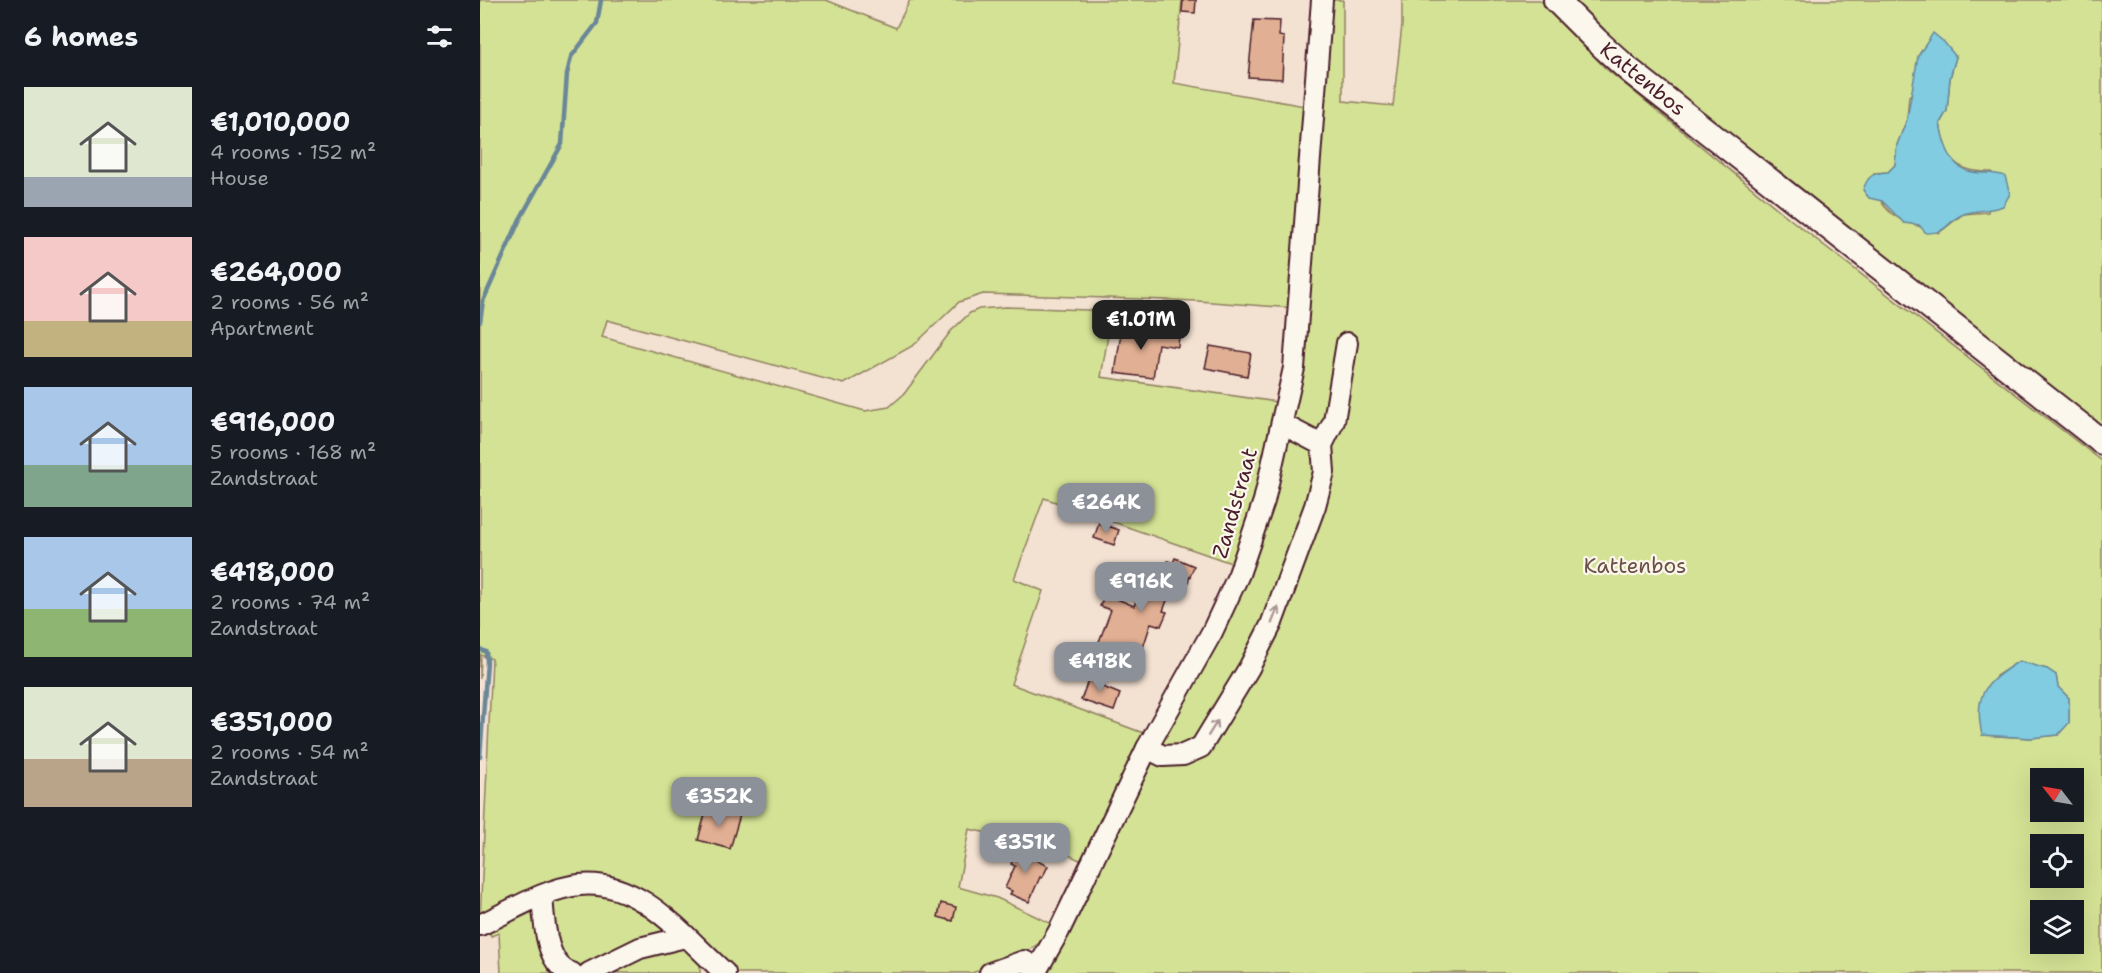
<!DOCTYPE html>
<html lang="en">
<head>
<meta charset="utf-8">
<style>
  :root { --surface:#171b24; --page:#20242c; --text:#f1f3f6; --muted:#9ea1a6; --accent:#8c9099 }
  body { margin:0; font-family:"Shantell Sans",sans-serif; background:var(--page); color:var(--text); height:100vh; display:flex; flex-direction:column; font-size:22px; white-space:nowrap }
  * { box-sizing:border-box; margin:0 }
  p { font-size:20px; color:var(--muted) }
  .icon { flex:none; width:33px; height:33px; fill:none; stroke:currentColor; stroke-width:2; stroke-linecap:round; stroke-linejoin:round }
  .map { position:relative; flex:1; overflow:hidden }
  .drawer { display:flex; flex-direction:column; background:var(--surface); width:480px }
  .drawer>* { flex:none }
  .needle { width:39px; rotate:301deg }
  .buttons { position:absolute; left:1550px; top:768px; display:grid; gap:12px }
  .buttons a { display:grid; place-items:center; width:54px; height:54px; border-radius:0px; background:var(--surface); box-shadow:0 6px 24px #0002; font-size:30px }
  .price { position:absolute; translate:-50% -51px; padding:0 14px; border-radius:12px; background:var(--accent); color:#fff; font-size:20px; line-height:39px; filter:drop-shadow(0 2px 3px #0008) }
  .price::after { content:''; position:absolute; left:50%; top:36px; width:18px; height:14px; margin-left:-9px; background:inherit; clip-path:polygon(0 0,100% 0,50% 100%) }
  .price.selected { background:#222; color:#fff }
  ul { padding:0; list-style:none }
  li { display:flex; align-items:center; gap:18px; height:150px; padding:0 24px }
  li span { display:grid; place-items:center; flex:none; width:168px; height:120px; border-radius:0px; color:#555 }
  li>.icon { margin-inline-start:auto }
  span .icon { width:72px; height:72px; fill:#fffc; stroke-width:1 }
  li b { font-size:26px }
  h2 { display:flex; justify-content:space-between; align-items:center; height:72px; padding:0 24px; font-size:26px }
  main { display:flex; flex:1; min-height:0 }
  .map>svg:first-child { display:block }
  .green { fill:#d4e295; stroke:#8f8060; stroke-width:1.5; fill-rule:evenodd }
  .water { fill:#81cce0; stroke:#6b8798; stroke-width:1.5 }
  .lines { fill:none; stroke-linecap:round; stroke-linejoin:round }
  .stream { stroke:#6b8798; stroke-width:4.5 }
  .building { fill:#e1af93; stroke:#4a1f2b; stroke-width:1.5 }
  .minor-casing { stroke:#4a1f2b; stroke-width:24 }
  .major-casing { stroke:#4a1f2b; stroke-width:28 }
  .minor { stroke:#fbf7ec; stroke-width:20 }
  .major { stroke:#fbf7ec; stroke-width:24 }
  .oneway { stroke:#ab9695 }
  .labels { text-anchor:middle; stroke-width:4.5; stroke-linejoin:round; paint-order:stroke }
  .street-label { font-size:21px; fill:#4a1f2b; stroke:#fbf7ec }
  .park-label { font-size:21px; fill:#6c5046; stroke:#fbf7ec }
</style>
</head>
<body>
<main>
<section class="drawer">
<h2>6 homes<svg class="icon" aria-label="filters" viewBox="0 0 24 24"><path d="M4 7h16M4 17h16"/><circle cx="9" cy="7" r="2"/><circle cx="15" cy="17" r="2"/></svg></h2>
<ul>
<li><span style="background:linear-gradient(#dfe7d0 75%,#9aa5b1 0)"><svg class="icon" aria-label="home" viewBox="0 0 24 24"><path d="M3 11l9-7 9 7M6 9v11h12V9"/></svg></span><div><b>€1,010,000</b><p>4 rooms · 152 m²</p><p>House</p></div></li>
<li><span style="background:linear-gradient(#f6c9c9 70%,#c2b280 0)"><svg class="icon" aria-label="home" viewBox="0 0 24 24"><path d="M3 11l9-7 9 7M6 9v11h12V9"/></svg></span><div><b>€264,000</b><p>2 rooms · 56 m²</p><p>Apartment</p></div></li>
<li><span style="background:linear-gradient(#a9c7e8 65%,#7fa58c 0)"><svg class="icon" aria-label="home" viewBox="0 0 24 24"><path d="M3 11l9-7 9 7M6 9v11h12V9"/></svg></span><div><b>€916,000</b><p>5 rooms · 168 m²</p><p>Zandstraat</p></div></li>
<li><span style="background:linear-gradient(#a9c7e8 60%,#8fb573 0)"><svg class="icon" aria-label="home" viewBox="0 0 24 24"><path d="M3 11l9-7 9 7M6 9v11h12V9"/></svg></span><div><b>€418,000</b><p>2 rooms · 74 m²</p><p>Zandstraat</p></div></li>
<li><span style="background:linear-gradient(#dfe7d0 60%,#b9a48a 0)"><svg class="icon" aria-label="home" viewBox="0 0 24 24"><path d="M3 11l9-7 9 7M6 9v11h12V9"/></svg></span><div><b>€351,000</b><p>2 rooms · 54 m²</p><p>Zandstraat</p></div></li>
</ul>
</section>
<div class="map">
<svg width="1622" height="973" viewBox="0 0 1622 973">
  <rect width="100%" height="100%" fill="#f3e1d1"/>
  <filter id="ink" filterUnits="userSpaceOnUse"><feTurbulence type="fractalNoise" baseFrequency=".0167" numOctaves="2"/><feDisplacementMap in="SourceGraphic" scale="12" xChannelSelector="R" yChannelSelector="G"/><feConvolveMatrix kernelMatrix="1 2 1 2 8 2 1 2 1" color-interpolation-filters="sRGB"/></filter>
  <g filter="url(#ink)">
    <g class="green">
      <path d="M0,0H346L416,28L430,0H702L694,83L825,106L814,308L718,301L503,294L479,302L434,345L364,384L127,320L122,337L385,411L409,407L424,394L471,331L490,313L499,309L526,307L632,311L621,377L797,402C788,457 772,512 754,564L564,498L534,579L563,591L531,684L666,734L602,861L573,848L489,829L478,887L517,898L572,924L560,943L547,951L492,973H254L116,879L0,920L12,659L1,655L0,679Z"/>
      <path d="M850,0H863V101L913,106L922,25V0H1060L1125,68L1310,219L1622,461V973H566L680,743L725,665L820,366L844,104ZM1538,662L1567,669L1576,675L1578,687L1589,698V722L1578,735L1551,738L1502,735L1516,676ZM1560,778H1593V812H1560ZM1560,844H1593V878H1560ZM1560,910H1593V944H1560Z"/>
      <path d="M1088,0H1622V429L1137,48ZM1476,57L1470,78L1467,111L1460,123C1466,159 1474,173 1512,172L1508,212L1483,214L1459,233C1438,225 1414,223 1401,201C1397,194 1396,182 1394,173L1408,172L1415,165L1417,145L1427,119L1429,96Z"/>
      <polygon points="94,890 126,893 150,902 220,954 220,973 21,973 19,933 11,936 8,929"/>
    </g>
    <g class="water">
      <path d="M1453,33L1464,42L1476,57L1470,78L1467,111L1460,123C1463,142 1470,169 1492,172C1504,174 1512,172 1525,176L1530,194L1523,206C1510,211 1496,210 1484,214C1467,220 1470,233 1446,233L1439,225L1424,223L1402,201L1389,198L1383,190C1388,175 1393,173 1408,172L1415,165L1417,145L1427,119L1438,56Z"/>
      <path d="M1539,661L1567,669L1576,675L1578,687L1589,698V723L1578,735L1551,738L1502,735C1493,694 1505,683 1539,661Z"/>
    </g>
    <g class="lines">
      <g class="stream">
        <polyline points="0,322 3,301 40,219 82,144 87,74 91,57 117,23 121,0"/>
        <polyline points="0,649 6,652 7,662 0,757"/>
      </g>
    </g>
    <g class="building">
      <polygon points="703,0 716,0 715,13 702,12"/>
      <polygon points="774,20 800,21 799,36 804,37 802,79 768,77"/>
      <polygon points="642,326 699,335 698,347 678,344 673,378 635,373"/>
      <polygon points="730,346 771,353 767,376 725,368"/>
      <polygon points="619,523 639,530 634,545 614,538"/>
      <polygon points="695,558 714,566 705,590 693,585 683,611 687,612 681,626 671,623 662,651 654,648 650,659 617,647 631,610 620,606 625,594 654,606 657,599 663,602 667,591 675,594 688,561 693,563"/>
      <polygon points="611,672 626,678 623,687 640,694 634,711 601,700"/>
      <polygon points="227,807 260,815 250,849 218,840"/>
      <polygon points="541,843 555,849 551,858 568,866 562,878 560,877 549,902 530,894 532,891 525,888 535,866 531,864"/>
      <polygon points="461,903 476,907 473,921 458,917"/>
    </g>
    <g class="lines">
      <defs>
        <g id="minor">
          <polyline points="802,424 842,445"/>
          <polyline points="667,748 683,756 703,755 721,747 769,668 791,625 835,506 844,472 842,445 854,421 867,343"/>
          <path d="M62,896C64,919 65,966 92,973"/>
          <path d="M0,925C31,911 64,889 99,885C160,878 204,937 245,973"/>
          <polyline points="109,973 160,948 205,937"/>
          <polyline points="510,973 544,961 558,968"/>
          <polyline points="555,973 579,931 667,748 732,632 759,574 784,501 814,368 842,0"/>
        </g>
        <polyline id="major" points="1076,0 1117,41 1149,70 1622,442"/>
      </defs>
      <use href="#minor" class="minor-casing"/>
      <use href="#major" class="major-casing"/>
      <use href="#minor" class="minor"/>
      <use href="#major" class="major"/>
    </g>
    <defs><path id="oneway-shaft" d="M-6 0H5M1.5-3L5.5 0L1.5 3" fill="none" stroke-width="1.6" stroke-linecap="round" stroke-linejoin="round" transform="scale(1.5)"/></defs>
    <g class="oneway">
      <use href="#oneway-shaft" transform="translate(795 615) rotate(-69)"/>
      <use href="#oneway-shaft" transform="translate(733 728) rotate(-58)"/>
    </g>
  </g>
  <g class="labels">
    <g class="street-label">
      <text transform="translate(1163 79) rotate(39)" y="7">Kattenbos</text>
      <text transform="translate(755 503) rotate(-74)" y="7">Zandstraat</text>
    </g>
    <g class="park-label">
      <text x="1155" y="573">Kattenbos</text>
    </g>
  </g>
</svg>
<div class="buttons">
<a><svg class="needle" viewBox="-14 -14 28 28"><path d="M0-13l5 13h-10z" fill="#e53935"/><path d="M0 13l5-13h-10z" fill="#9ea1a6"/></svg></a>
<a><svg class="icon" aria-label="locate" viewBox="0 0 24 24"><circle cx="12" cy="12" r="6"/><path d="M12 2v4M12 18v4M2 12h4M18 12h4"/></svg></a>
<a><svg class="icon" aria-label="layers" viewBox="0 0 24 24"><path d="M12 4l9 5-9 5-9-5zM3 14l9 5 9-5"/></svg></a>
</div>
<b class="price selected" style="left:661px;top:351px">€1.01M</b>
<b class="price" style="left:626px;top:534px">€264K</b>
<b class="price" style="left:661px;top:613px">€916K</b>
<b class="price" style="left:620px;top:693px">€418K</b>
<b class="price" style="left:239px;top:828px">€352K</b>
<b class="price" style="left:545px;top:874px">€351K</b>
</div>
</main>
</body>
</html>
